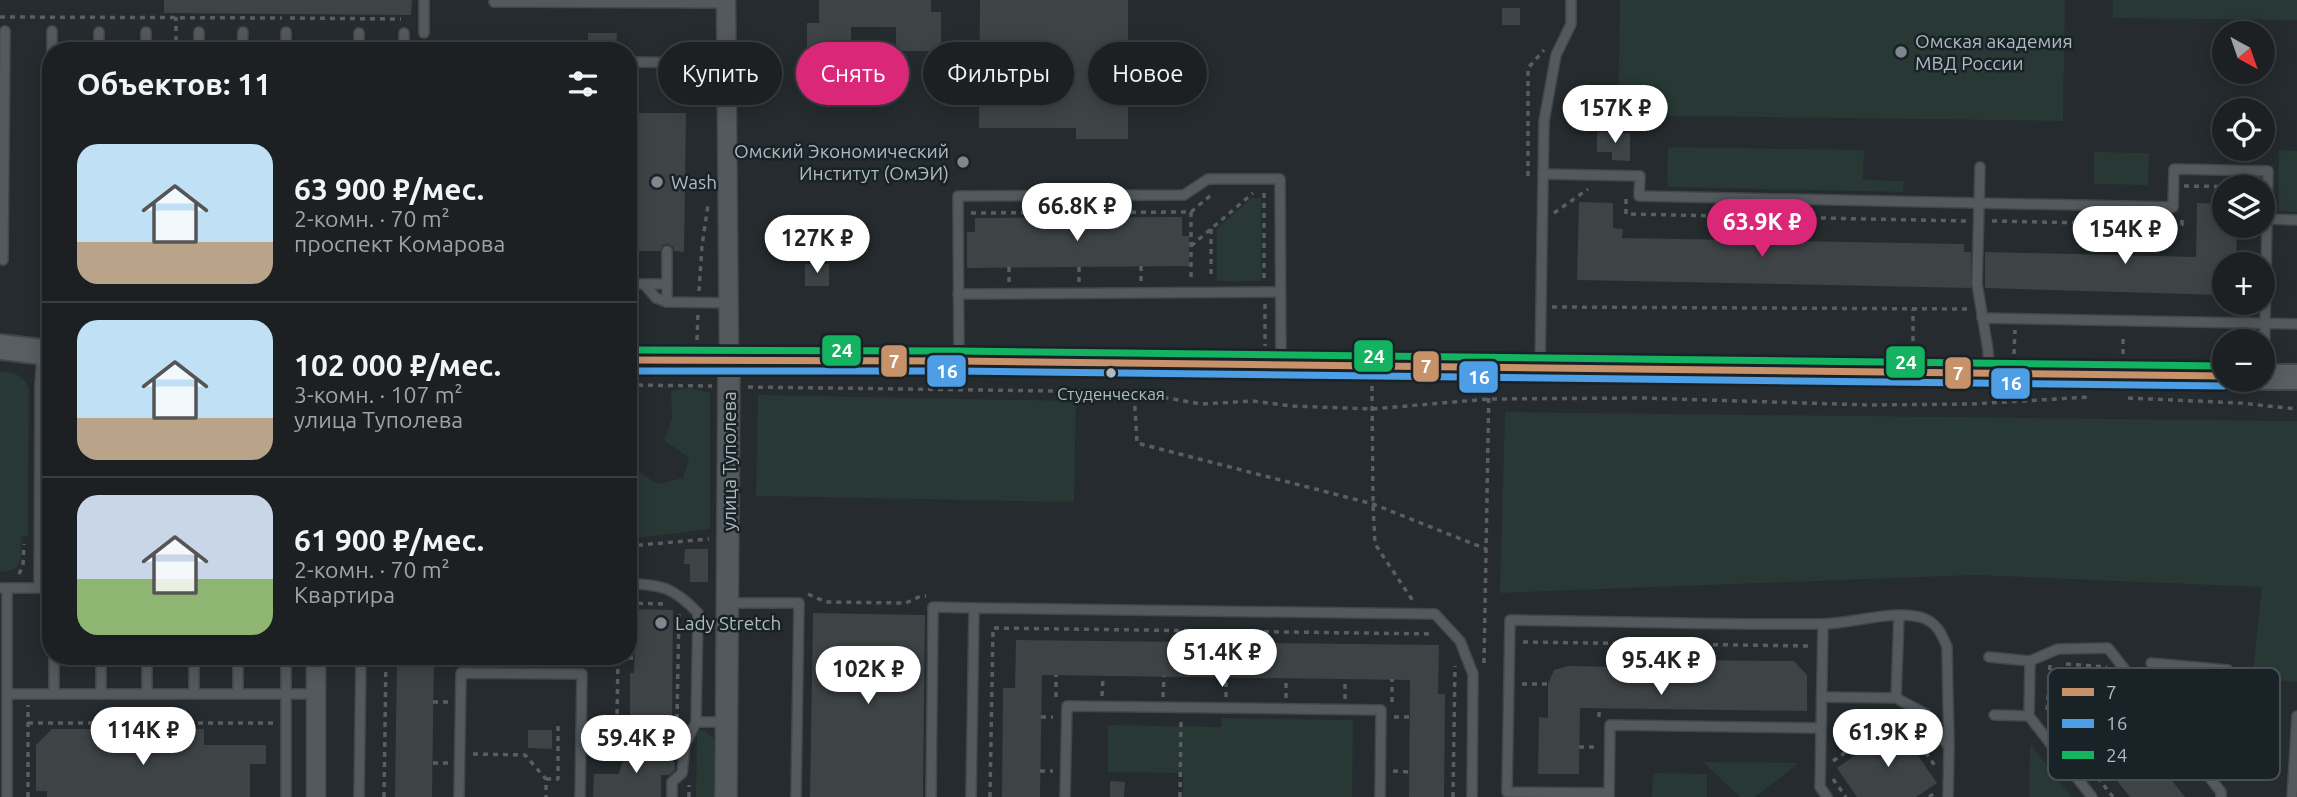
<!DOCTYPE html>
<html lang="ru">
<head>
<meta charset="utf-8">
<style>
  :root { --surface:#1c2022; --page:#292d2f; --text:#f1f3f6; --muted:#a0a3a5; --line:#3a3e40; --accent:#db2777 }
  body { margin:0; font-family:Ubuntu,sans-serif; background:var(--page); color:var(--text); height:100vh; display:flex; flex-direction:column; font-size:26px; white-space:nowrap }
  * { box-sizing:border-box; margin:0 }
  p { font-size:23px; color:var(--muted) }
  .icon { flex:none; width:38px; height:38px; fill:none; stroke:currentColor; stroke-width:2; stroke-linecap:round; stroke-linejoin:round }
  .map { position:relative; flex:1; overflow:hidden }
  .drawer { position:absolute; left:42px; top:42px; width:595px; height:623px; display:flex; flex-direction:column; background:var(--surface); border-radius:28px; box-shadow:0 4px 18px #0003,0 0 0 2px var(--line) }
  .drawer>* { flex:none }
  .guide { position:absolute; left:658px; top:42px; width:665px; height:63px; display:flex; gap:14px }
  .needle { width:46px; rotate:140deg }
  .tools { position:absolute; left:2212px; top:21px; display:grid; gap:14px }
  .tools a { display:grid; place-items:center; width:63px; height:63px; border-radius:50%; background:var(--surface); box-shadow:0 4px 18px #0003,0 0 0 2px var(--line); font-size:35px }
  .price { position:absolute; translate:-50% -60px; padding:0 16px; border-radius:24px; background:#fff; color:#222; font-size:23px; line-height:46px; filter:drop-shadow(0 2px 4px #0008) }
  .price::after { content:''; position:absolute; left:50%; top:42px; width:21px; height:16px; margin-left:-10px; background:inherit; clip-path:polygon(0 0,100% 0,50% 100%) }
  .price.current { background:var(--accent); color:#fff }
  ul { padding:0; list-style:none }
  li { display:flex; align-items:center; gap:21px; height:175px; padding:0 35px }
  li+li { border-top:2px solid var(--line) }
  li span { display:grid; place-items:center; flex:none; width:196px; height:140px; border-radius:21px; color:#555 }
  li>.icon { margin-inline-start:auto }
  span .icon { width:84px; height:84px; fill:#fffc; stroke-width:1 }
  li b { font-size:30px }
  h2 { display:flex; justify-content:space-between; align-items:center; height:84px; padding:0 35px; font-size:30px }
  .chip { padding:0 24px; border-radius:32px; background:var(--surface); box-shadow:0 4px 18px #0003,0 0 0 2px var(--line); font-size:24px; line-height:63px }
  .chip.current { background:var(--accent); color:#fff }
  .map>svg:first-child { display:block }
  .green { fill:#283834 }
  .building { fill:#3e4346 }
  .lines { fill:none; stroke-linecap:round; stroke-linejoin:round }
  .service-casing { stroke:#424749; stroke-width:12 }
  .minor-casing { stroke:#424749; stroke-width:21 }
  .tertiary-casing { stroke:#424749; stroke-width:24 }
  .secondary-casing { stroke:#424749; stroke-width:28 }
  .path { stroke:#585e61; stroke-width:3.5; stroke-dasharray:5 5; stroke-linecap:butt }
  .service { stroke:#54595d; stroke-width:9 }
  .minor { stroke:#54595d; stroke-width:18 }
  .tertiary { stroke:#54595d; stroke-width:21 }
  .secondary { stroke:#585e62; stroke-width:24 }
  .bus-1-casing { stroke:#192227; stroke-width:12 }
  .bus-2-casing { stroke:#192227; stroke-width:12 }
  .bus-3-casing { stroke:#192227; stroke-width:12 }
  .bus-1 { stroke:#c7916a; stroke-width:7 }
  .bus-2 { stroke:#4d9ee5; stroke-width:7 }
  .bus-3 { stroke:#13b361; stroke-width:7 }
  .poi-dot { fill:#7e878d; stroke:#192227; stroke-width:2.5 }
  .bus-dot { fill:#aeb9c0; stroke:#192227; stroke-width:2.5 }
  .labels { text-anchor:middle; stroke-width:5; stroke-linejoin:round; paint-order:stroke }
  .bus-label { font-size:17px; fill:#aeb9c0; stroke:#192227 }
  .poi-label { font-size:19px; fill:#aeb9c0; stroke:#192227; text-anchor:start }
  .street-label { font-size:19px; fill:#aeb9c0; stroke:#192227 }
  .key { fill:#192227; stroke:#464f55; stroke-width:2 }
  .key-label { font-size:19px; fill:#aeb9c0 }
  .line-badge { stroke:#192227; stroke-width:2.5 }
  .badge-label { font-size:19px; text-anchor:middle; font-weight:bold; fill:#fff }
</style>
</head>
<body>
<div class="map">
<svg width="2297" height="797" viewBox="0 0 2297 797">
  <rect width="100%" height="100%" fill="#252b2e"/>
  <g class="green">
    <polygon points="1620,0 2065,0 2063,121 1618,115"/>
    <polygon points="2113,0 2297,0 2297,20 2113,18"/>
    <polygon points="1668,147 1864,150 1863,180 1904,181 1903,192 1667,187"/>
    <polygon points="2279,150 2297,151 2297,212 2278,211"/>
    <polygon points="2094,152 2149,153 2148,185 2094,184"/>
    <polygon points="1252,198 1261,198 1261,281 1217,281 1217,228"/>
    <path d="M0,372C14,371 21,375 29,387L28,536L21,537C20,558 26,570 0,572Z"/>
    <polygon points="691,388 710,393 710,529 628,539 628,464 657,484 683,478 689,458 664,440 672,419 671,391"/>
    <polygon points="758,395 1076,401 1074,502 756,496"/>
    <polygon points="1505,412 2297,421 2297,682 2252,678 2262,587 1974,575 1500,593"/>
    <polygon points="1222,718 1353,720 1352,797 1183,797 1183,773 1108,772 1108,725 1221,727"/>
    <polygon points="697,730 705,731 714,738 714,797 696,797"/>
    <polygon points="2030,744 2072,797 2029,797"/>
    <polygon points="1703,762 1799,763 1755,797 1740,797"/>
    <polygon points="1653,773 1707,774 1707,797 1652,797"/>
  </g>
  <g class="building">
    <polygon points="164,0 412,0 411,15 164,13"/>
    <polygon points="819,0 931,0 931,12 941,12 941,51 896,51 896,27 851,27 851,49 807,49 807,23 819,23"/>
    <polygon points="980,0 1128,0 1128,139 1076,139 1076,128 979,128"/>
    <rect x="1502" y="8" width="18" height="17"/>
    <polygon points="588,33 617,33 616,50 588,50"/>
    <polygon points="628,113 686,113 684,252 674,251 673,247 668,244 663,245 660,251 628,251"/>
    <polygon points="1597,132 1630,133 1630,161 1612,160 1612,152 1597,152"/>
    <polygon points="1579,202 1613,203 1613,228 1623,229 1622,238 1964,244 1964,252 1971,252 1971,288 1577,280"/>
    <polygon points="2197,203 2224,204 2224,226 2237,226 2236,264 2224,264 2224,295 1985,288 1985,252 2196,257"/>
    <polygon points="1182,217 1182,236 1189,236 1189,266 967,268 967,232 975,232 975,218"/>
    <rect x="805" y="264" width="24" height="22"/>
    <polygon points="685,549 708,549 708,582 690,582 690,564 684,564"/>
    <polygon points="628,609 673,610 672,720 630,720 630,673 634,673 635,640 628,639"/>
    <polygon points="813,613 925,615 923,797 810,797"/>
    <polygon points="1016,640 1439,645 1438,694 1445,694 1444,797 1409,797 1410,680 1042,675 1040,797 1002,797 1003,688 1015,688"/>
    <polygon points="397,656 434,656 432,797 395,797"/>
    <polygon points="1681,660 1794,661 1807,675 1807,711 1580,708 1579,774 1538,774 1539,717 1548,718 1548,684 1554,670 1569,666 1681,668"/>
    <polygon points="2063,670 2100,673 2099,689 2185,797 2130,797 2056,704 2062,700"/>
    <polygon points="1897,726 1937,783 1916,797 1857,797 1837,768"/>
    <polygon points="52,729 103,729 103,745 178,745 178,729 204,729 204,745 266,745 266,764 250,764 250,797 47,797 47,791 36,791 36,745"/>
    <polygon points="528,730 552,730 552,749 528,748"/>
    <polygon points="648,746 660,748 669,755 675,764 675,770 669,775 661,775 661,797 593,797 594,774 619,774 622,763 628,754 638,748"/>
    <polygon points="1110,781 1125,782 1124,797 1110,797"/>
  </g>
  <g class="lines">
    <defs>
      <g id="service">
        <polyline points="494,2 726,3"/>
        <polyline points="424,33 424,0"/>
        <polyline points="52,51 52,31"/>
        <polyline points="99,51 99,32"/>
        <polyline points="146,51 146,32"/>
        <polyline points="199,51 199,32"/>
        <polyline points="242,51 243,32"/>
        <polyline points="286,51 286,32"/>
        <polyline points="359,51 359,33"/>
        <polyline points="404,51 404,33"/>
        <polyline points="628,62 727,63"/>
        <polyline points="1980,167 1977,284 1988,350 1989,371"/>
        <polyline points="1543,174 1640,176 1639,196 2173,207 2174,169 2268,171 2264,375"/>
        <polyline points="2267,219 2297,220"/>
        <polyline points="3,260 5,31"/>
        <polyline points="50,261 51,202"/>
        <polyline points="628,284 667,284"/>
        <polyline points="644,284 656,298 667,302 730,303"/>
        <polyline points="958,294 1280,292"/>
        <polyline points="667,302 667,251"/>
        <polyline points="1982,318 2297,324"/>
        <polyline points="959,361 958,196 1184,195 1208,179 1280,179 1281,363"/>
        <polyline points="1540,366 1544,121 1556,55 1571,24 1571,0"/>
        <path d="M628,584C662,584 674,588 698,613L696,722L685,745L682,773L672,782V797"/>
        <polyline points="0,588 51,588"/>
        <polyline points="39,588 40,384 42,355"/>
        <polyline points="729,603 799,603 796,797"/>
        <polyline points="1823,624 1820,787 1827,797"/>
        <polyline points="1989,657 2030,661 2058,649 2108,648 2221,792 2221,797"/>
        <polyline points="2030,661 2029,716 2092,797"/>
        <polygon points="2151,663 2228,670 2224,714 2189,711"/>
        <polyline points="7,694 316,694"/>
        <polyline points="54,694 54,656"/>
        <polyline points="101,694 101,656"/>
        <polyline points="147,694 147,656"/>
        <polyline points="194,694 194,656"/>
        <polyline points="238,694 238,656"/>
        <polyline points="1822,697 1896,698 1926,714 1949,747 1948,797"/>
        <polyline points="1896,698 1899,616"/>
        <polyline points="1994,715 2029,716"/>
        <polyline points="696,722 726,722"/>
        <polyline points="2173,730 2189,711"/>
        <polyline points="581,731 690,732"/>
        <path d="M1609,793L1507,792L1510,620C1613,621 1716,625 1820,624C1853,624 1887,610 1920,617C1936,621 1942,634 1947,647L1949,747"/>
        <polyline points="7,797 7,588"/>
        <polyline points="286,797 286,656"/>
        <polyline points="359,797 361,656"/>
        <polyline points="459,797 461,673 582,674 580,797"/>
        <polyline points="931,797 933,607 974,608"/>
        <polyline points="971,797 974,608 1435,614 1460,641 1473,674 1472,797"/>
        <polyline points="1065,797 1067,706 1381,710 1380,797"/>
        <polyline points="1609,797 1610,725 1821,728"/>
        <polyline points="2292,797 2297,716"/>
      </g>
      <g id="minor">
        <polyline points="726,0 729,361"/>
        <polyline points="316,797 316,656"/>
      </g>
      <polyline id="tertiary" points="726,797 729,361"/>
      <g id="secondary">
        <polyline points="0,347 51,353"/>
        <polyline points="628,360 959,361 2224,376"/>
        <polyline points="2263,377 2297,377"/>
      </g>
    </defs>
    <use href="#service" class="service-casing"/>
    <use href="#minor" class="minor-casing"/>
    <use href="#tertiary" class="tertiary-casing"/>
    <use href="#secondary" class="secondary-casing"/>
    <g class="path">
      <polyline points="0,17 282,18"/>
      <polyline points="290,18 401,19"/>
      <polyline points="176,51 176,17"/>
      <polyline points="1528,176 1528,68 1544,50"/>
      <polyline points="2184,186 2253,187"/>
      <polyline points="1264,193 1264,279"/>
      <polyline points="1626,199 1626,214 1966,221"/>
      <polyline points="1191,212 1211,195"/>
      <polyline points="971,213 1191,212 1191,281"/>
      <polyline points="1554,213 1588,189"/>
      <polyline points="1992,221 2182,225 2182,217"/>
      <polyline points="1211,229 1211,279"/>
      <polyline points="1191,246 1253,193"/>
      <polyline points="1141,266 1141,282"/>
      <polyline points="1009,267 1009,282"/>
      <polyline points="1079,267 1079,282"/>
      <polyline points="699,291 702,246 708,205"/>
      <polyline points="1265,304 1265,346"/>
      <polyline points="1552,307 1968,309"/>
      <polyline points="697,340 698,313"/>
      <polyline points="1913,341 1913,309"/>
      <polyline points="2014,354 2015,330"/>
      <polyline points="2123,354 2123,334"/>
      <polyline points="628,385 712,386"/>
      <polyline points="1372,386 1373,504 1375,544 1413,601"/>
      <polyline points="748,387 1134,392 1137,443 1373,504 1486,549"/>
      <polyline points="1134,392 1201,404 1253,401 1291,406 1372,409 1489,399 1643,398 1870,405 1972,404 2089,397"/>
      <polyline points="2128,398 2240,403 2297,409"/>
      <polyline points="628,546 709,539"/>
      <polyline points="19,574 23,565 24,544"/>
      <polyline points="808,594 826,602 906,603 921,596 926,596"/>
      <polyline points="628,603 665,604"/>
      <polyline points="1523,642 1809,646"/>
      <polyline points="499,656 618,658 617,719"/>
      <polyline points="618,658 634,658"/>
      <polyline points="1484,663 1489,387"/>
      <polyline points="2066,664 2107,667"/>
      <polyline points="451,665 452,656"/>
      <polyline points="2050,665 2047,713 2113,797"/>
      <polyline points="1522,684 1548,684"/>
      <polyline points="1102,696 1103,676"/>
      <polyline points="1056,697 1056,675"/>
      <polyline points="1163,697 1164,676"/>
      <polyline points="1226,697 1226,677"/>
      <polyline points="1286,698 1286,678"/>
      <polyline points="1345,699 1345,679"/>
      <polyline points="433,702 449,702"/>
      <polyline points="1392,702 1392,679"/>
      <polyline points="1041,717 1053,717"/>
      <polyline points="1394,717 1410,717"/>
      <polyline points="1599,717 1599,709"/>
      <polyline points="677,719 679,611"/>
      <polyline points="28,723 274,723"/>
      <polyline points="2128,725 2143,713"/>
      <polyline points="2062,732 2072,724"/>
      <polyline points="1579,747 1596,747"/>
      <polyline points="473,754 525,755 546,779 546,797"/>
      <polyline points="1833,761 1889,722 1906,724 1935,766"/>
      <polyline points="433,763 448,763"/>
      <polyline points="1040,771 1053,771"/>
      <polyline points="1393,771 1409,772"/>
      <polyline points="2168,775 2183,763"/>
      <polyline points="2096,776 2107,768"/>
      <polyline points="546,779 558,779 558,723"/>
      <polyline points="1833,779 1846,797"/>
      <polyline points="28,797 28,705"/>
      <polyline points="384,797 386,656"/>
      <polyline points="689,797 689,785"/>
      <polyline points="990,797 993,628 1434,634"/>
      <polyline points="1180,797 1181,719"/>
      <polyline points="1453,797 1455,666"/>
      <polyline points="1929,797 1936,792"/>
    </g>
    <use href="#service" class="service"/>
    <use href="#minor" class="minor"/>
    <use href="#tertiary" class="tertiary"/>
    <use href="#secondary" class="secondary"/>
    <defs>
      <polyline id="bus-1" points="628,360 959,361 2224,376"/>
      <polyline id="bus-2" points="628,371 959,371 2224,386"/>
      <polyline id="bus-3" points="628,350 959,351 2224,366"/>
    </defs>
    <use href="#bus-1" class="bus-1-casing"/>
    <use href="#bus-2" class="bus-2-casing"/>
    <use href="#bus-3" class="bus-3-casing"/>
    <use href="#bus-1" class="bus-1"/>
    <use href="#bus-2" class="bus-2"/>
    <use href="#bus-3" class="bus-3"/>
  </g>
  <g class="poi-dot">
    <circle cx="1901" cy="52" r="7"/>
    <circle cx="963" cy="162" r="7"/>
    <circle cx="657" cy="182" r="7"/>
    <circle cx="661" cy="623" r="7"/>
  </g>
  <circle class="bus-dot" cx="1111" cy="373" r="6"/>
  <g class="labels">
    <g class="bus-label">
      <text x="1111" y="400">Студенческая</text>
    </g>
    <g class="poi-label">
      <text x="1915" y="48">Омская академия<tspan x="1915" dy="22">МВД России</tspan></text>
      <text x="949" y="158" text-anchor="end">Омский Экономический<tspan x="949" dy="22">Институт (ОмЭИ)</tspan></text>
      <text x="671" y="189">Wash</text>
      <text x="675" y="630">Lady Stretch</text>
    </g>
    <g class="street-label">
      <text transform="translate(729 461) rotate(-90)" y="7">улица Туполева</text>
    </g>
  </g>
  <rect x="2048" y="668" width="232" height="112" rx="10" class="key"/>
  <rect x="2062" y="688" width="32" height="8" fill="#c7916a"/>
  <rect x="2062" y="719" width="32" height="9" fill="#4d9ee5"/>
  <rect x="2062" y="751" width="32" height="8" fill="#13b361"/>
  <g class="key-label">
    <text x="2106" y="699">7</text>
    <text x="2106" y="730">16</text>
    <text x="2106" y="762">24</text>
  </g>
  <g class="line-badge">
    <rect x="821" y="334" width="41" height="33" rx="7" fill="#13b361"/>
    <rect x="1353" y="339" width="41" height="34" rx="7" fill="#13b361"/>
    <rect x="880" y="344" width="28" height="34" rx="7" fill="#c7916a"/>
    <rect x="1885" y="345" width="41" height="34" rx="7" fill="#13b361"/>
    <rect x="1412" y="350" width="28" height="33" rx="7" fill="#c7916a"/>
    <rect x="926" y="354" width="41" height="34" rx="7" fill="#4d9ee5"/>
    <rect x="1944" y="356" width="28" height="34" rx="7" fill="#c7916a"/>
    <rect x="1458" y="360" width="41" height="34" rx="7" fill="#4d9ee5"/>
    <rect x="1990" y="367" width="41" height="33" rx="7" fill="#4d9ee5"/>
  </g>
  <g class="badge-label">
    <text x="842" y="357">24</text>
    <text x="1374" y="363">24</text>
    <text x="894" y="368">7</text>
    <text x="1906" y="369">24</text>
    <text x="1426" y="373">7</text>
    <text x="947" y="378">16</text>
    <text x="1958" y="380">7</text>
    <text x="1479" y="384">16</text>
    <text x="2011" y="390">16</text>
  </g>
</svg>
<div class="tools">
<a><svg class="needle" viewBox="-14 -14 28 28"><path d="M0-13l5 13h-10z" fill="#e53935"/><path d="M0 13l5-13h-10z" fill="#a0a3a5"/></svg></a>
<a><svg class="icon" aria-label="locate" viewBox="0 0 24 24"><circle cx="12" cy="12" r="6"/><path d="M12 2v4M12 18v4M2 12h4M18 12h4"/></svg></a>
<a><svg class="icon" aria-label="layers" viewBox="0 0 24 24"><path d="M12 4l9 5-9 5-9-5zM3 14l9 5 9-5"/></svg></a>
<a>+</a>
<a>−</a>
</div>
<b class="price" style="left:1615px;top:145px">157K ₽</b>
<b class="price" style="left:1077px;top:243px">66.8K ₽</b>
<b class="price current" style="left:1762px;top:259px">63.9K ₽</b>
<b class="price" style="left:2125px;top:266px">154K ₽</b>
<b class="price" style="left:817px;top:275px">127K ₽</b>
<b class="price" style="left:1222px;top:689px">51.4K ₽</b>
<b class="price" style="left:1661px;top:697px">95.4K ₽</b>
<b class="price" style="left:868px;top:706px">102K ₽</b>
<b class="price" style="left:143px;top:767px">114K ₽</b>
<b class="price" style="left:1888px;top:769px">61.9K ₽</b>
<b class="price" style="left:636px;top:775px">59.4K ₽</b>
<div class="guide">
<a class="chip">Купить</a>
<a class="chip current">Снять</a>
<a class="chip">Фильтры</a>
<a class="chip">Новое</a>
</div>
<section class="drawer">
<h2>Объектов: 11<svg class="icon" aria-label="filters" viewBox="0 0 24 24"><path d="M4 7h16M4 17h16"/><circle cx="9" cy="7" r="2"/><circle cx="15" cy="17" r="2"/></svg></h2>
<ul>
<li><span style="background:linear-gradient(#bfe0f5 70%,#b9a48a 0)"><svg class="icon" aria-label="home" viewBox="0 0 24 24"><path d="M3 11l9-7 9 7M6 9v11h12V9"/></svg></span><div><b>63 900 ₽/мес.</b><p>2-комн. · 70 m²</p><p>проспект Комарова</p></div></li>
<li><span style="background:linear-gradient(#bfe0f5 70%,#b9a48a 0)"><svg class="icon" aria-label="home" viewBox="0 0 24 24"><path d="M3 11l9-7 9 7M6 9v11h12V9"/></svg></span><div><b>102 000 ₽/мес.</b><p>3-комн. · 107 m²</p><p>улица Туполева</p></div></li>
<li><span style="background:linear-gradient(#c9d6e8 60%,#8fb573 0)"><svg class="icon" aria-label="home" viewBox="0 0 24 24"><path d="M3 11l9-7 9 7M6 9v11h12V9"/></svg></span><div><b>61 900 ₽/мес.</b><p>2-комн. · 70 m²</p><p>Квартира</p></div></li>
</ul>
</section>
</div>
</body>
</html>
